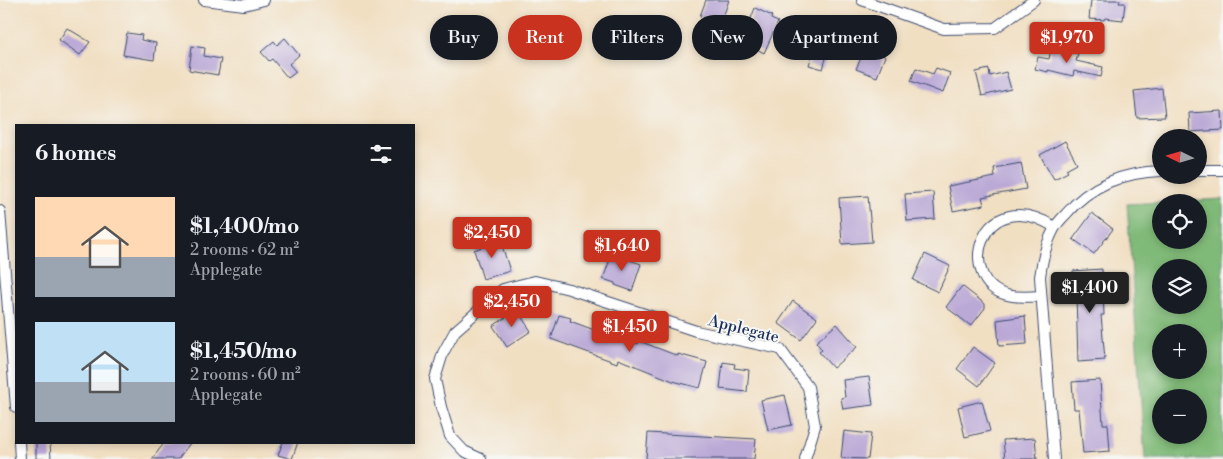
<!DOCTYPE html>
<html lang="en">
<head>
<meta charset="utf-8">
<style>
  :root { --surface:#171b24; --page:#242831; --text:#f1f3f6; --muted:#9ea1a6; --accent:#c8321e }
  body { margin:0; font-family:"Libre Bodoni",serif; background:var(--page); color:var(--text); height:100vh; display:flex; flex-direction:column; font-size:19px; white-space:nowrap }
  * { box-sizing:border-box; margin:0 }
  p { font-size:16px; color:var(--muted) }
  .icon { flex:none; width:28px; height:28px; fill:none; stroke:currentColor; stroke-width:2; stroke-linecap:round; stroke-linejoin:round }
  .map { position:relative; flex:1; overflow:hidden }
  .sheet { position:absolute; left:15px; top:124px; width:400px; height:320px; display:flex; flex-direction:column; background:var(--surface); border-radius:0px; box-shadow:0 2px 8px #0003 }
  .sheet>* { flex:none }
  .guide { position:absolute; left:430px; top:15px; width:475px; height:45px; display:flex; gap:10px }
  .needle { width:32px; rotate:275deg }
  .controls { position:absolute; left:1152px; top:129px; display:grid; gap:10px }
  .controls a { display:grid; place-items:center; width:55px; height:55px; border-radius:50%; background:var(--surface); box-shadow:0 2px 8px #0003; font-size:25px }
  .price { position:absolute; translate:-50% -42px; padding:0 11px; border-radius:5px; background:var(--accent); color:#fff; font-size:16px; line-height:32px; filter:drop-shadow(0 1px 2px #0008) }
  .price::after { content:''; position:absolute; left:50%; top:30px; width:15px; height:11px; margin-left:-8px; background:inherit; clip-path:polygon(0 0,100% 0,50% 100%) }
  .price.current { background:#222; color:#fff }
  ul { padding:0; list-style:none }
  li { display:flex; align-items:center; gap:15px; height:125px; padding:0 20px }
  li span { display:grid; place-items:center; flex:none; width:140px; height:100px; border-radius:0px; color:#555 }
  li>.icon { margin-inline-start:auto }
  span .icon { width:60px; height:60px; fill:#fffc; stroke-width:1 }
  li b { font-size:21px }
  h2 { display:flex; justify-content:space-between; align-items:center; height:60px; padding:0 20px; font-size:21px }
  .tag { padding:0 18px; border-radius:22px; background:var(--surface); box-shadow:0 2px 8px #0003; font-size:18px; line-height:45px }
  .tag.current { background:var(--accent); color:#fff }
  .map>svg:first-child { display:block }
  .forest { fill:#80ba78; stroke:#4e746b; fill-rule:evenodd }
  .building { fill:#baa8d6 }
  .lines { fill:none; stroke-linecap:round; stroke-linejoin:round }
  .minor-casing { stroke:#3b496d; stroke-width:12 }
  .minor { stroke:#fff; stroke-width:10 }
  .labels { text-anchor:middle; stroke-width:4; stroke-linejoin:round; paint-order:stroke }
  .street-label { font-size:16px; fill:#1b2f5e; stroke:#f6f6f2 }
</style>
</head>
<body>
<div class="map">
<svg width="1223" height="459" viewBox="0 0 1223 459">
  <rect width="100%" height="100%" fill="#f6f6f2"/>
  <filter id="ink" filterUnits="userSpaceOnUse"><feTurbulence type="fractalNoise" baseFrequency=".02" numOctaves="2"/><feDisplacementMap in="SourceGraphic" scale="10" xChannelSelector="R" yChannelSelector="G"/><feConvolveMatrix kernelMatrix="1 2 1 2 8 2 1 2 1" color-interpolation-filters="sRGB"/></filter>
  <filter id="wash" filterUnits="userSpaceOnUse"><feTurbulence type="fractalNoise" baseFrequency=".0096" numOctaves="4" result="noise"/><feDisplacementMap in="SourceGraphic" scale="20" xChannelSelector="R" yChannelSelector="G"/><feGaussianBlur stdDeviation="1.12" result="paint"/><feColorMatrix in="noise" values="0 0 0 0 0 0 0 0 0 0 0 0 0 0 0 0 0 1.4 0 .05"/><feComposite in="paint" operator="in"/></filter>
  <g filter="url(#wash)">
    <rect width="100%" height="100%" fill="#f1dfc2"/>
    <path class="forest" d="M1223,199V459H1145L1127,204ZM1161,202H1199V240H1161ZM1161,268H1199V305H1161ZM1161,332H1199V370H1161ZM1161,398H1199V435H1161Z"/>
    <g id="blocks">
      <g class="building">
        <polygon points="706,0 729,0 722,20 715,17 713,21 700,16"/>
        <polygon points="1091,0 1120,0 1119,3 1125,3 1123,20 1105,18 1104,20 1089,19"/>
        <polygon points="755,8 772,16 771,19 778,22 764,53 753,47 754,45 746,42 754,23 750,21"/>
        <polygon points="67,28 90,42 80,55 59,40"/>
        <polygon points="820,30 833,34 823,69 809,65 812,55 800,51 806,31 815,34 815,31 820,32"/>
        <polygon points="127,33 142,35 141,40 156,43 154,60 123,55"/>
        <polygon points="285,38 299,55 289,64 296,72 288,78 272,59 269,61 261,52 274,41 277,45"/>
        <polygon points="861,43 877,49 876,53 885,56 877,77 856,69 861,58 856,56"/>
        <polygon points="192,46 205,48 204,56 221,59 218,75 189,70"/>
        <polygon points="1051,48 1078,54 1076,61 1103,67 1101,77 1074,71 1073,76 1048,70 1048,72 1035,69 1038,57 1049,59"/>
        <polygon points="916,68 933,74 936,68 950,73 943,93 911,81"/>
        <polygon points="989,69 990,76 1006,72 1011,89 982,96 976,72"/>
        <polygon points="1162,88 1165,117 1137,118 1134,91"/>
        <polygon points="1222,111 1223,130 1190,132 1189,113"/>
        <polygon points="1065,141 1077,163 1066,169 1068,172 1054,179 1040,155"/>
        <polygon points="1021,163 1026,189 982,197 984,205 953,211 948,186 995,177 994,168"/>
        <polygon points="933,192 935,219 907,221 905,194"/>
        <polygon points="868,196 872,242 842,244 839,198"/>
        <polygon points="1092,213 1113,229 1094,254 1073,239"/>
        <polygon points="499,236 510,271 483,279 474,250 488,245 487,240"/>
        <polygon points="612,254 641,264 632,291 615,285 615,283 603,279"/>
        <polygon points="925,254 950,266 938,292 913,280"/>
        <polygon points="1102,269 1104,315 1101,315 1105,360 1078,362 1076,294 1074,294 1073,271"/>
        <polygon points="962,286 985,304 985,308 971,326 946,307"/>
        <polygon points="793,301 817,318 801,340 778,323"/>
        <polygon points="517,310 531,331 507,347 493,326"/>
        <polygon points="559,315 571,318 570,321 600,332 601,330 638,344 639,341 678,356 678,354 707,362 700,388 673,381 618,359 617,363 551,339"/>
        <polygon points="1025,316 1027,344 999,346 997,320"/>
        <polygon points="837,324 857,347 833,368 819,352 822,350 816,342"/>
        <polygon points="973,347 995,363 979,386 957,369"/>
        <polygon points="723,362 735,364 734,368 749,370 747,392 720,389"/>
        <polygon points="869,377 873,405 843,409 841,398 845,397 843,380"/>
        <polygon points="1100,380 1103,424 1108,424 1110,451 1083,453 1079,409 1074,409 1072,382"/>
        <polygon points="785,395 792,425 768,430 761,400"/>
        <polygon points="982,401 990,431 965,437 958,407"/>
        <polygon points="844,431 871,434 868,459 841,458"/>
        <polygon points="648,433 756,439 754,459 646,459"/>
        <polygon points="1035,438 1037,459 1005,459 1003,440"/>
        <polygon points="36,442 50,442 51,459 36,459"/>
        <polygon points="165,442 191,442 178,459 152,459"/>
        <polygon points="283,442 298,442 292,459 278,455"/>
      </g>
    </g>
  </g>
  <g filter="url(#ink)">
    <use href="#blocks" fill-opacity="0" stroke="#3b496d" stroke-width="1"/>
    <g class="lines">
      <defs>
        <g id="minor">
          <polyline points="204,0 244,5 264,0"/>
          <polyline points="862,0 944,29 995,28 1034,0"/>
          <polyline points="1199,170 1223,170"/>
          <polyline points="0,211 16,407"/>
          <path d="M1041,296C1030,297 1018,298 1007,295C954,281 980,181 1055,227"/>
          <polyline points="19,442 20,459"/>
          <polyline points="481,459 464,451 450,436 441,407 435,379 443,353 455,331 503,289 535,281 569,289 696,331 780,349 808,387 815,426 805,459"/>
          <path d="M1054,459L1040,277C1042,260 1046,244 1054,229C1057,223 1062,218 1066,214C1090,185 1125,172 1161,171"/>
        </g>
      </defs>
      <use href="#minor" class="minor-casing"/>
      <use href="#minor" class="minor"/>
    </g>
  </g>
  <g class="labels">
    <g class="street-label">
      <text transform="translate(744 328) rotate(14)" y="6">Applegate</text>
    </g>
  </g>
</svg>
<div class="controls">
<a><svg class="needle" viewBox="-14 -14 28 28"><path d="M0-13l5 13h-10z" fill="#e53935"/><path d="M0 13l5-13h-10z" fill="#9ea1a6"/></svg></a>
<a><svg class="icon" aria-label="locate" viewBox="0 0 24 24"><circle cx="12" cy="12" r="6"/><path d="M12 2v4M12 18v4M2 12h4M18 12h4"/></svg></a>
<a><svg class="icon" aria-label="layers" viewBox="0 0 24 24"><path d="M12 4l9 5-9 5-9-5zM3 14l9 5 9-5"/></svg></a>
<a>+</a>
<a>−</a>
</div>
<b class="price" style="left:1067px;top:64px">$1,970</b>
<b class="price" style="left:492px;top:259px">$2,450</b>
<b class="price" style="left:622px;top:272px">$1,640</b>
<b class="price current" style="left:1090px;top:314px">$1,400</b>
<b class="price" style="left:512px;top:328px">$2,450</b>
<b class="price" style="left:630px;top:353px">$1,450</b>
<div class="guide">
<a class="tag">Buy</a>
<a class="tag current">Rent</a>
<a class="tag">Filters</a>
<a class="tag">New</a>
<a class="tag">Apartment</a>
</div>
<section class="sheet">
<h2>6 homes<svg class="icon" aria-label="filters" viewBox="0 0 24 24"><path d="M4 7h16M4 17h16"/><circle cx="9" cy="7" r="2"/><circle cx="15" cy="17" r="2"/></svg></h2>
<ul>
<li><span style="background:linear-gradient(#ffd9b3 60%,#9aa5b1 0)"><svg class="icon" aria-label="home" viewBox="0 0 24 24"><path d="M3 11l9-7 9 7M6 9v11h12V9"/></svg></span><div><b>$1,400/mo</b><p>2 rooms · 62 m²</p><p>Applegate</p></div></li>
<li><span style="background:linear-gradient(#bfe0f5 60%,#9aa5b1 0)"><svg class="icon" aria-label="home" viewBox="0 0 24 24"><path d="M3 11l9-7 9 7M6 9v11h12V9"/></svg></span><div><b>$1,450/mo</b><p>2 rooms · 60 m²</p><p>Applegate</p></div></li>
</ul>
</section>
</div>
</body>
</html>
